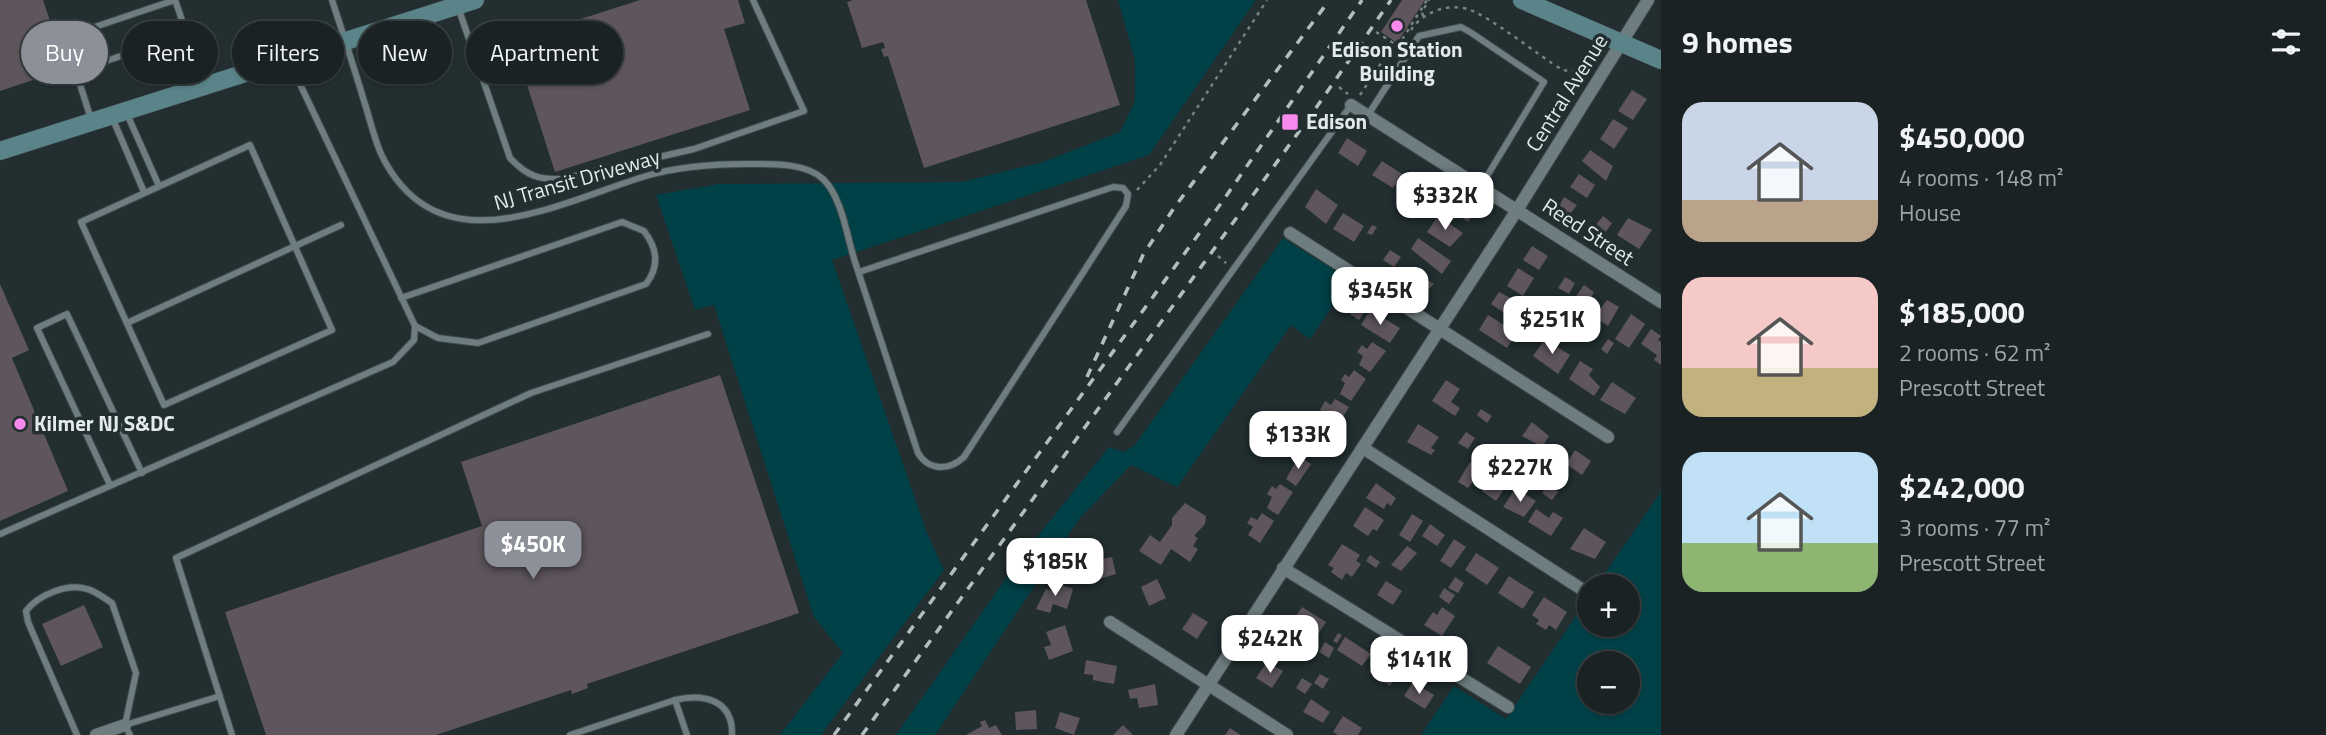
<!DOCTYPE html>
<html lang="en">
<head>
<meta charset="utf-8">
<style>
  :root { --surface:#1a2224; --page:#272f31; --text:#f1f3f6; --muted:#9fa4a6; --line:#383f41; --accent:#8c9099 }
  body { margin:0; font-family:"Titillium Web",sans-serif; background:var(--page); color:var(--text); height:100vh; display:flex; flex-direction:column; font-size:26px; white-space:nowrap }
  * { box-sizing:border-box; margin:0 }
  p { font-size:23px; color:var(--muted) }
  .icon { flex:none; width:38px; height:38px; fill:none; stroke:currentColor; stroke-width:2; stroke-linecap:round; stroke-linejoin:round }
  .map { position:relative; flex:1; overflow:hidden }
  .details { display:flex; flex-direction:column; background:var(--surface); width:665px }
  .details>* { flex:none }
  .top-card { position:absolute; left:21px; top:21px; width:665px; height:63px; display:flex; gap:14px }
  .tools { position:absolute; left:1577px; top:574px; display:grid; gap:14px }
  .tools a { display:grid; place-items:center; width:63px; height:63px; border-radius:50%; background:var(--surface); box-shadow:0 2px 5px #0004,0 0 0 2px var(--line); font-size:35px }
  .price { position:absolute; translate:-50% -60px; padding:0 16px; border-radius:14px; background:#fff; color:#222; font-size:23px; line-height:46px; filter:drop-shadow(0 2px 4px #0008) }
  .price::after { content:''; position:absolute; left:50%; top:42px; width:21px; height:16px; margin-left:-10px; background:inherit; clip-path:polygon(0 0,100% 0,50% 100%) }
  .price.active { background:var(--accent); color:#fff }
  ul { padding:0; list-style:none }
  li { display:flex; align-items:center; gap:21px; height:175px; padding:0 21px }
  li span { display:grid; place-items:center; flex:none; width:196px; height:140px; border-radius:21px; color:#555 }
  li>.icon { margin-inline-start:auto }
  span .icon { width:84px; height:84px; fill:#fffc; stroke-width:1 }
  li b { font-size:30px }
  h2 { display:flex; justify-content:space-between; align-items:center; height:84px; padding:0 21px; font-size:30px }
  .pill { padding:0 24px; border-radius:32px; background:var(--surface); box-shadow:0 2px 5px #0004,0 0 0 2px var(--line); font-size:24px; line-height:63px }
  .pill.active { background:var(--accent); color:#fff }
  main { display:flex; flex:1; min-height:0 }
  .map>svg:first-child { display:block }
  .green { fill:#004047; fill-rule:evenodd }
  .building { fill:#5e555d }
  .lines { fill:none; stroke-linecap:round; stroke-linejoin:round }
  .lane-casing { stroke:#3e494b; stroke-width:8 }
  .street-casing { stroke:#3e494b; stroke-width:14 }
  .secondary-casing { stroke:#3e494b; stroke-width:19 }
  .path { stroke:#788284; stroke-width:2.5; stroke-dasharray:3.5 5; stroke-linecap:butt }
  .lane { stroke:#6e7d7f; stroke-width:6 }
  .street { stroke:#6e7d7f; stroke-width:12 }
  .secondary { stroke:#5a8489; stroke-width:18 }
  .rail { stroke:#b4bdbe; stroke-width:3.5; stroke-dasharray:9 9; stroke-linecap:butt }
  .poi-dot { fill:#f589ee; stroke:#222e30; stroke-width:2.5 }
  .labels { text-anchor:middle; stroke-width:7; stroke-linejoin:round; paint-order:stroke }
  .poi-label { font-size:21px; font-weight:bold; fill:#e2eaeb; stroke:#222e30; text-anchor:start }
  .street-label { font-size:21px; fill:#e2eaeb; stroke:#222e30 }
</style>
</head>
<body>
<main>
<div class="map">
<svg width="1661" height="735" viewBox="0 0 1661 735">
  <rect width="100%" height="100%" fill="#222e30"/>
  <g class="green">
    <polygon points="1118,0 1256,0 1149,155 832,260 927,533 944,570 821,735 780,735 843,653 814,617 714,305 695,310 656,195 719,184 961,182 1040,163 1120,132 1135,101 1135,60"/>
    <polygon points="1283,238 1350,280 1310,339 1291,325 1177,487 1131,465 1079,519 935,735 896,735 1021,557 1109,447 1124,452 1135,445"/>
    <path d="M1661,492V735H1421L1454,686L1506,719L1589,597V625H1628V586H1596ZM1589,663H1628V702H1589Z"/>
  </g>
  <g class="building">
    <polygon points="0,0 43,0 66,69 0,91"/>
    <polygon points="640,0 738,0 745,23 724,29 750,110 555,172 518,57 540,50 534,34"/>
    <polygon points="853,0 1086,0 1120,105 924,168 888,56 884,57 881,49 885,48 883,42 862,48 847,2"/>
    <polygon points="1402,0 1425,0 1397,43 1381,32"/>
    <polygon points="1632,90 1647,99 1633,120 1618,111"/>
    <polygon points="1613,119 1628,128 1614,149 1600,139"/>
    <polygon points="1347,138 1367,151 1358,166 1338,153"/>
    <polygon points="1590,150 1613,166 1606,181 1582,161"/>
    <polygon points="1382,161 1402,174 1393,188 1372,175"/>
    <polygon points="1579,174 1595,185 1587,198 1570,187"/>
    <polygon points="1440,186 1446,190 1439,201 1433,197"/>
    <polygon points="1316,189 1338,205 1326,224 1305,207"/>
    <polygon points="1456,197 1476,210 1468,222 1451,210"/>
    <polygon points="1564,197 1577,205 1564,222 1554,215"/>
    <polygon points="1343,213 1364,226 1354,242 1333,229"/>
    <polygon points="1438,216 1463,233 1450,247 1427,232"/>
    <polygon points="1603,216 1612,223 1605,233 1595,226"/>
    <polygon points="1628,218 1652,230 1639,249 1617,235"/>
    <polygon points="1372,225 1377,227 1372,235 1367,233"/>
    <polygon points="1418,238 1451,261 1442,274 1411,249"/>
    <polygon points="1532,246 1548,256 1539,270 1523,260"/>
    <polygon points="1390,250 1401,257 1394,267 1383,260"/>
    <polygon points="1406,267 1434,284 1423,295 1399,278"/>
    <polygon points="1518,268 1534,278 1523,296 1507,286"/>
    <polygon points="1565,277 1575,283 1569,294 1558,288"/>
    <polygon points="0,284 29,350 12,358 68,491 0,521"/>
    <polygon points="1584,285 1594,292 1584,311 1571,303"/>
    <polygon points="1499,292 1518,302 1521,307 1513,319 1491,304"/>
    <polygon points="1607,300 1619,307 1608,326 1594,317"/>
    <polygon points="1357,302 1367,308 1359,320 1350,314"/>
    <polygon points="1370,310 1400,328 1390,343 1361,325"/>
    <polygon points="1539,311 1551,319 1545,328 1533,320"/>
    <polygon points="1631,314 1645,324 1629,348 1615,339"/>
    <polygon points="1488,315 1517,333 1507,348 1479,330"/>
    <polygon points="1576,319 1583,323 1576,333 1569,329"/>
    <polygon points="1584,324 1593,330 1587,340 1578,334"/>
    <polygon points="1651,329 1661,336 1658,340 1661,342 1661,365 1654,360 1657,355 1641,344"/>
    <polygon points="1545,339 1570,355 1558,374 1533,356"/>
    <polygon points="1608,339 1614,343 1607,354 1601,349"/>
    <polygon points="1372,342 1386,351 1370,372 1359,365 1363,356 1357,352 1362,345 1367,349"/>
    <polygon points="1580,361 1593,369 1589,375 1600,387 1594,396 1569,379"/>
    <polygon points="1354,370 1366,379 1351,401 1340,394 1345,383 1341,380 1345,374 1349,377"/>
    <polygon points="720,375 799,613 587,684 588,688 572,694 571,690 436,735 266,735 225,612 482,526 461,462"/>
    <polygon points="1446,380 1460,389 1451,402 1460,408 1455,416 1432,401"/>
    <polygon points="1612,382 1636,398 1625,414 1600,400"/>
    <polygon points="1335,399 1349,407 1335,430 1322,422 1325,413 1320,410 1325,401 1331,405"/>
    <polygon points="1481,409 1492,416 1487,423 1477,415"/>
    <polygon points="1532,422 1549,436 1542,447 1522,436"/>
    <polygon points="1418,424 1439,437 1431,448 1435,450 1431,455 1407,442"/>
    <polygon points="1316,426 1329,436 1314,457 1304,450 1307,446 1298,440 1304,430 1311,434"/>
    <polygon points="1466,432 1475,438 1468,449 1458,443"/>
    <polygon points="1492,448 1500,453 1493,464 1485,459"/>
    <polygon points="1575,450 1591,461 1582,475 1566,464"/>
    <polygon points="1500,455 1507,459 1500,469 1493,465"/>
    <polygon points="1299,456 1311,464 1296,486 1286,479"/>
    <polygon points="1470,462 1482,470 1468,488 1458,482"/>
    <polygon points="1524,470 1531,474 1524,485 1518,481"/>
    <polygon points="1495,473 1509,482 1496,501 1482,491"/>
    <polygon points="1555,473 1565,479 1559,490 1548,483"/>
    <polygon points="1376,483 1396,498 1391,506 1387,503 1384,509 1366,498"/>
    <polygon points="1280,484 1293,492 1278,515 1267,508 1272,497 1267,494 1272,486 1276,489"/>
    <polygon points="1548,485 1558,492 1552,500 1542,493"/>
    <polygon points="1520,491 1536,501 1524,517 1503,507 1513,492 1518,495"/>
    <polygon points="1185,503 1206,516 1205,524 1194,536 1198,538 1193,546 1198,549 1190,562 1171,549 1161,565 1139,551 1150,535 1160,542 1172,525 1172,518"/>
    <polygon points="1365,507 1384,520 1377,531 1373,529 1368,536 1353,526"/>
    <polygon points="1536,509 1549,518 1553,512 1563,518 1551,536 1528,522"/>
    <polygon points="1262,513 1274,521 1260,543 1248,535 1253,527 1247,523 1251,517 1257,520"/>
    <polygon points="1412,514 1423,521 1410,542 1399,535"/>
    <polygon points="1430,524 1445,535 1437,546 1422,536"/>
    <polygon points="1584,528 1606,542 1595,559 1570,549"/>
    <polygon points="1454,539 1466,547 1451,568 1440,561"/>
    <polygon points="1342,544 1360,555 1356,561 1361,564 1352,577 1346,573 1342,580 1331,572 1334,568 1328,565"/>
    <polygon points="1407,546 1417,553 1401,571 1391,565"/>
    <polygon points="1476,553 1499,568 1487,585 1465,570"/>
    <polygon points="1370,555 1380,562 1376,568 1366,561"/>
    <polygon points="1112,557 1116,574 1096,580 1092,561"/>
    <polygon points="1509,576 1534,592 1523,609 1498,593"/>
    <polygon points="1455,577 1464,583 1458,593 1448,588"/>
    <polygon points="1157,579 1166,598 1149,606 1141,587"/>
    <polygon points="1386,581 1402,591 1393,605 1377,595"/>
    <polygon points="1056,583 1073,589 1067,609 1053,604 1050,613 1036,609 1046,589 1053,591"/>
    <polygon points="1444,588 1455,595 1449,604 1439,597"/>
    <polygon points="1544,597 1567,612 1556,630 1549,625 1546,630 1536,624 1539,620 1532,615"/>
    <polygon points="84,605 103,647 61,666 42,624"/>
    <polygon points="1302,607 1326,622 1317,636 1293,620"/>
    <polygon points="1442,607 1455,616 1442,636 1424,625 1433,612 1437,615"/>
    <polygon points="1193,613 1208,622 1197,639 1182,629"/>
    <polygon points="1065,625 1073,651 1049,660 1044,647 1051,645 1046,632"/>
    <polygon points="1289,626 1308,638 1304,644 1297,640 1288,655 1277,648"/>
    <polygon points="1338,633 1342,635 1337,643 1333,641"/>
    <polygon points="1345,637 1371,654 1362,666 1337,650"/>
    <polygon points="1325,642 1334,648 1329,658 1319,652"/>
    <polygon points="1498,646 1531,667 1520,684 1487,663"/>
    <polygon points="1086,660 1117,666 1114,684 1093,680 1093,675 1084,674"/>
    <polygon points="1376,661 1399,672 1390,686 1369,672"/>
    <polygon points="1267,662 1283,671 1272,688 1256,678"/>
    <polygon points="1320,674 1329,679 1323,689 1314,683"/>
    <polygon points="1302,678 1312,684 1305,694 1296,688"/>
    <polygon points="1413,682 1434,695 1425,709 1404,696"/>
    <polygon points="1155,684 1158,705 1139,708 1137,698 1130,699 1128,690"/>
    <polygon points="1311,699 1330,712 1323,723 1303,712"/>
    <polygon points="1036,710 1037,729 1016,730 1015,712"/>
    <polygon points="1060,712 1080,718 1074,735 1055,728"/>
    <polygon points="1343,716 1362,728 1358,735 1338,735 1333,732"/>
    <polygon points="985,720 989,728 996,725 1002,735 966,735 982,726 980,722"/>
    <polygon points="1123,725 1133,735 1113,735"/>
    <polygon points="1230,728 1241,735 1225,735"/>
  </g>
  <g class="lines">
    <defs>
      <g id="lane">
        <path d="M332,0C343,34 354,67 364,101C370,119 374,139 382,156C440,271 559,202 646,176C677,167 714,164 746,164C769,164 805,162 823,179C842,197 847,237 855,262C876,326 897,389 918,453C929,471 949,471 964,457L1126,206L1128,194L1123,188L1113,187L859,272"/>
        <path d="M458,7L510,158C527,176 539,180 562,179L694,149L804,111L753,0"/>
        <polyline points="76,71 187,34"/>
        <polyline points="127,114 159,186"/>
        <polyline points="1368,115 1419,36 1461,27 1470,32 1544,82 1481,186"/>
        <polyline points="112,117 144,192"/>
        <polyline points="91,119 65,37 175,0 204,83"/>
        <polygon points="250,145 332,330 164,405 81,222"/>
        <path d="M401,298L622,222L644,231C657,248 660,266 646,284L478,343L438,338L415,326"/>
        <polyline points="127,323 341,225"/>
        <polyline points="1117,432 1351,105"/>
        <polyline points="110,485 37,328 67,314 142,473"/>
        <polyline points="0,534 393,362 414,340 415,326 289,61"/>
        <path d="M675,700C704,693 733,700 732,735"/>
        <polyline points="125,725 220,696"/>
        <path d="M77,735L28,622L26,611C38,595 67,583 87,589C96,591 105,599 112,603L136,673L125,725L130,735"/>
        <polyline points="232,735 176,558 531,393 708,334"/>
        <polyline points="570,735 675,700 687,735"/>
      </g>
      <g id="street">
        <polyline points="1351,105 1661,302"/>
        <polyline points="1290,233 1608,437"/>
        <polyline points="1363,448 1583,590"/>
        <polyline points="1283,568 1508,707"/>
        <polyline points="1110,622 1287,735"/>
        <polyline points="96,735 125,725"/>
        <polyline points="1176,735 1517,210 1648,0"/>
      </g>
      <g id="secondary">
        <polyline points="1522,0 1661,60"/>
        <polyline points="0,151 475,0"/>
      </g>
    </defs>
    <use href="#lane" class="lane-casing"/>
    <use href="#street" class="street-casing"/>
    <use href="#secondary" class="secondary-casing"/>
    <g class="path">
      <polyline points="1423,16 1422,12 1429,0"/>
      <path d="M1411,30C1422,13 1446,3 1467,9C1489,15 1540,57 1563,70L1580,73"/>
      <polyline points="1376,32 1398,46 1427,0"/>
      <polyline points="1339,87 1348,94"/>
      <polyline points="1360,95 1390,50 1401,45"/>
      <polyline points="1137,190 1160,165 1267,0"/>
      <polyline points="1218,256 1226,263"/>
    </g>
    <use href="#lane" class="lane"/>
    <use href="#street" class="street"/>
    <use href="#secondary" class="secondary"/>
    <g class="rail">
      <polyline points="1087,377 1143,255 1174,208 1328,2"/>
      <polyline points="834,735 1222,202 1362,0"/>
      <polyline points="862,735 1311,115 1391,0"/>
    </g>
  </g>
  <g class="poi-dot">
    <circle cx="1397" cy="26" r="7"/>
    <rect x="1281" y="113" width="18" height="18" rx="3.5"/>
    <circle cx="20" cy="424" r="7"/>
  </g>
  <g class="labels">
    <g class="poi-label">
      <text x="1397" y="57" text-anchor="middle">Edison Station<tspan x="1397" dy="24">Building</tspan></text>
      <text x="1306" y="129">Edison</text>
      <text x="34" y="431">Kilmer NJ S&amp;DC</text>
    </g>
    <g class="street-label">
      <text transform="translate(1567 93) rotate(-58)" y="7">Central Avenue</text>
      <text transform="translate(577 180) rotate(-16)" y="7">NJ Transit Driveway</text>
      <text transform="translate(1588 232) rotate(33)" y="7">Reed Street</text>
    </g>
  </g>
</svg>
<div class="tools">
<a>+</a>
<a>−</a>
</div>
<b class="price" style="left:1445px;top:232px">$332K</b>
<b class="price" style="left:1380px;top:327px">$345K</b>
<b class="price" style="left:1552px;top:356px">$251K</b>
<b class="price" style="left:1298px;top:471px">$133K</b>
<b class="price" style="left:1520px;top:504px">$227K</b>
<b class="price active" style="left:533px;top:581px">$450K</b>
<b class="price" style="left:1055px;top:598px">$185K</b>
<b class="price" style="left:1270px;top:675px">$242K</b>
<b class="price" style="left:1419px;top:696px">$141K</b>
<div class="top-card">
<a class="pill active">Buy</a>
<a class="pill">Rent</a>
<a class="pill">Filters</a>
<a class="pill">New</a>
<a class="pill">Apartment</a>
</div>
</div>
<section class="details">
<h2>9 homes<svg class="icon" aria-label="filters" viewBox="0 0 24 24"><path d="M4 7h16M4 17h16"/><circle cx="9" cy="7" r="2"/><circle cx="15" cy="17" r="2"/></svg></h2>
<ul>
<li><span style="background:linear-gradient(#c9d6e8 70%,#b9a48a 0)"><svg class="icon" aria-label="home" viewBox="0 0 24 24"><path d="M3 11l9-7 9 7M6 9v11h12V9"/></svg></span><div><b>$450,000</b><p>4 rooms · 148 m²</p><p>House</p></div></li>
<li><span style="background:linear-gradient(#f6c9c9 65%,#c2b280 0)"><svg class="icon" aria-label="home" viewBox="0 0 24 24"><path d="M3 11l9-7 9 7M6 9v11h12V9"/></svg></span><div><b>$185,000</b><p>2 rooms · 62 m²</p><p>Prescott Street</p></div></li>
<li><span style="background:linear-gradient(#bfe0f5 65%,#8fb573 0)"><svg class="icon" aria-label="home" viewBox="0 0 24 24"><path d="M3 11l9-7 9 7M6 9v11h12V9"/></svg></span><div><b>$242,000</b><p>3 rooms · 77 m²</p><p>Prescott Street</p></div></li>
</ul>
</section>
</main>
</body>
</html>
